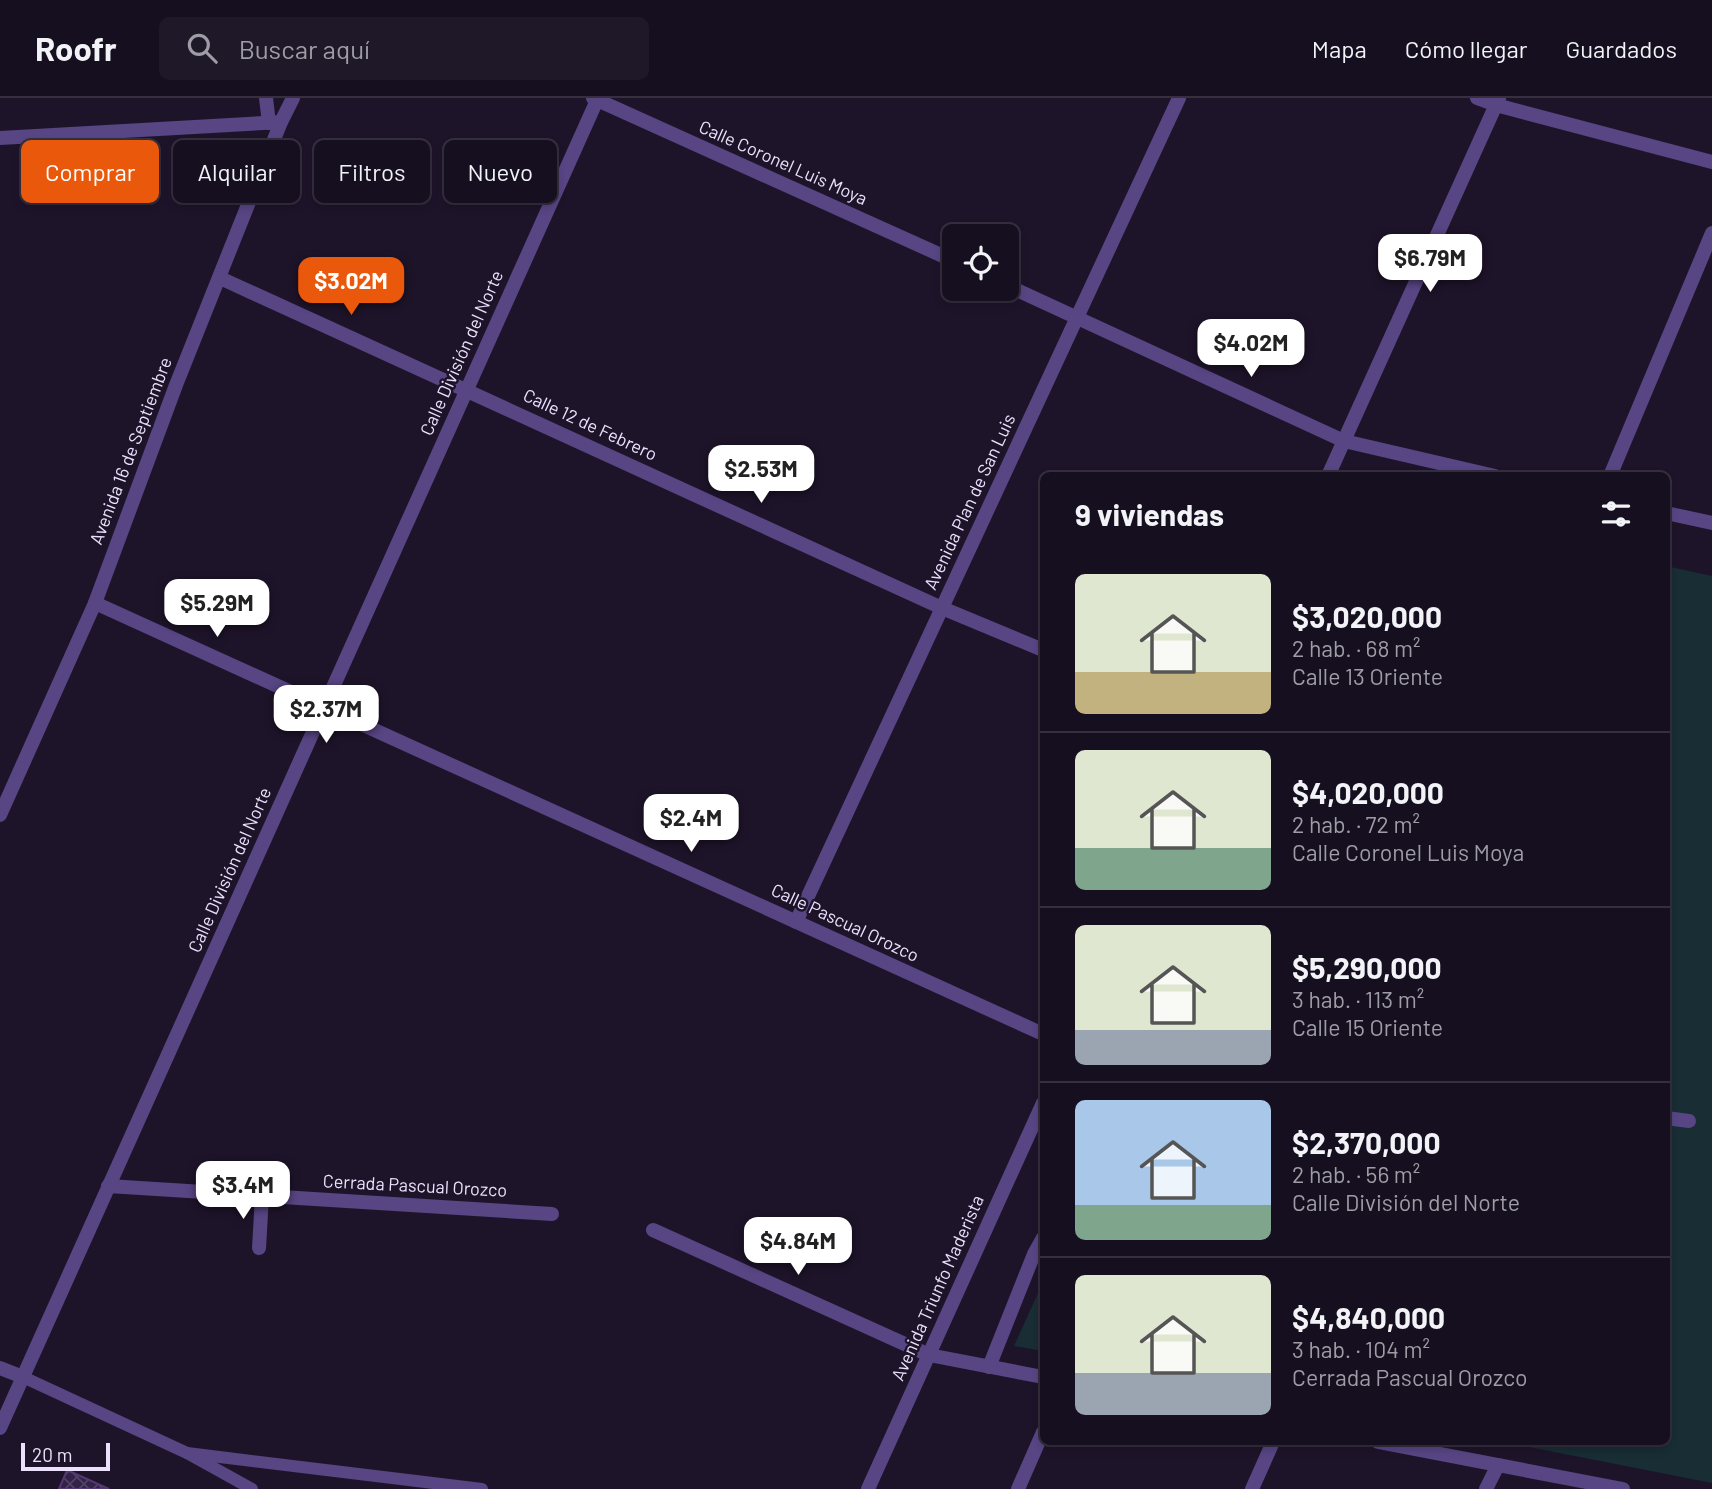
<!DOCTYPE html>
<html lang="es">
<head>
<meta charset="utf-8">
<style>
  :root { --surface:#160f20; --page:#1f1829; --text:#f1f3f6; --muted:#9e9ca5; --line:#352f3e; --accent:#ea580c }
  body { margin:0; font-family:Barlow,sans-serif; background:var(--page); color:var(--text); height:100vh; display:flex; flex-direction:column; font-size:26px; white-space:nowrap }
  * { box-sizing:border-box; margin:0 }
  p { font-size:23px; color:var(--muted) }
  .icon { flex:none; width:38px; height:38px; fill:none; stroke:currentColor; stroke-width:2; stroke-linecap:round; stroke-linejoin:round }
  .map { position:relative; flex:1; overflow:hidden }
  .details { position:absolute; left:1040px; top:374px; width:630px; height:973px; display:flex; flex-direction:column; background:var(--surface); border-radius:10px; box-shadow:0 4px 10px #0003,0 0 0 2px var(--line) }
  .details>* { flex:none }
  .hud { position:absolute; left:21px; top:42px; width:665px; height:63px; display:flex; gap:14px }
  .buttons { position:absolute; left:942px; top:126px; display:grid; gap:14px }
  .buttons a { display:grid; place-items:center; width:77px; height:77px; border-radius:10px; background:var(--surface); box-shadow:0 4px 10px #0003,0 0 0 2px var(--line); font-size:35px }
  .scale { position:absolute; left:21px; bottom:18px; width:89px; box-sizing:border-box; padding-left:7px; border:4px solid #ebe1fc; border-top:0; font-size:19px; line-height:24px; white-space:nowrap; color:#ebe1fc; -webkit-text-stroke:5px #1e142a; paint-order:stroke }
  .price { position:absolute; translate:-50% -60px; padding:0 16px; border-radius:14px; background:#fff; color:#222; font-size:23px; line-height:46px; filter:drop-shadow(0 2px 4px #0008) }
  .price::after { content:''; position:absolute; left:50%; top:42px; width:21px; height:16px; margin-left:-10px; background:inherit; clip-path:polygon(0 0,100% 0,50% 100%) }
  .price.active { background:var(--accent); color:#fff }
  ul { padding:0; list-style:none }
  li { display:flex; align-items:center; gap:21px; height:175px; padding:0 35px }
  li+li { border-top:2px solid var(--line) }
  li span { display:grid; place-items:center; flex:none; width:196px; height:140px; border-radius:10px; color:#555 }
  li>.icon { margin-inline-start:auto }
  span .icon { width:84px; height:84px; fill:#fffc; stroke-width:1 }
  li b { font-size:30px }
  h2 { display:flex; justify-content:space-between; align-items:center; height:84px; padding:0 35px; font-size:30px }
  .tag { padding:0 24px; border-radius:10px; background:var(--surface); box-shadow:0 4px 10px #0003,0 0 0 2px var(--line); font-size:24px; line-height:63px }
  .tag.active { background:var(--accent); color:#fff }
  header { display:flex; align-items:center; gap:42px; box-sizing:border-box; height:98px; padding:0 35px; background:var(--surface); border-bottom:2px solid var(--line) }
  header strong { font-size:33px }
  nav { display:flex; gap:38px; margin-inline-start:auto; font-size:24px }
  .search { width:490px; height:63px; background:var(--page); display:flex; align-items:center; gap:18px; box-sizing:border-box; padding:0 24px; border-radius:10px; color:var(--muted); font-size:26px }
  .map>svg:first-child { display:block }
  .pitch { fill:#182d34 }
  .building { fill:url(#building-cross-hatch); stroke:#533773; stroke-width:2; filter:url(#shadow) }
  .lines { fill:none; stroke-linecap:round; stroke-linejoin:round }
  .lane { stroke:#584584; stroke-width:12 }
  .street { stroke:#584584; stroke-width:14 }
  .labels { text-anchor:middle; stroke-width:5; stroke-linejoin:round; paint-order:stroke }
  .street-label { font-size:18px; fill:#ebe1fc; stroke:#1e142a }
</style>
</head>
<body>
<header>
<strong>Roofr</strong>
<div class="search"><svg class="icon" aria-label="search" viewBox="0 0 24 24"><circle cx="10" cy="10" r="6"/><path d="M15 15l6 6"/></svg>Buscar aquí</div>
<nav><a>Mapa</a><a>Cómo llegar</a><a>Guardados</a></nav>
</header>
<div class="map">
<svg width="1712" height="1391" viewBox="0 0 1712 1391">
  <defs>
    <pattern id="building-cross-hatch" width="8" height="8" patternUnits="userSpaceOnUse" patternTransform="scale(1.75)"><rect width="8" height="8" fill="#352249"/><path d="M0 0l8 8M0 8l8-8" fill="none" stroke="#524264"/></pattern>
    <filter id="shadow"><feDropShadow dx="4.5" dy="8" stdDeviation="2" flood-color="#0009"/></filter>
  </defs>
  <rect width="100%" height="100%" fill="#1e142a"/>
  <g class="pitch">
    <polygon points="1666,468 1712,478 1712,1385 1504,1344 1666,1344"/>
    <polygon points="1043,1184 1043,1253 1014,1248"/>
  </g>
  <polygon class="building" points="67,1372 109,1391 59,1391"/>
  <g class="lines">
    <g class="lane">
      <polyline points="23,1279 187,1355 252,1391"/>
      <polyline points="187,1355 482,1391"/>
    </g>
    <g class="street">
      <polyline points="266,0 269,25"/>
      <polyline points="593,0 954,163"/>
      <polyline points="1477,0 1496,7 1712,64"/>
      <polyline points="0,40 281,24"/>
      <polyline points="220,180 942,510 1043,552"/>
      <polyline points="1006,187 1344,343 1495,378"/>
      <polyline points="1328,378 1499,0"/>
      <polyline points="1610,378 1712,135"/>
      <polyline points="1666,415 1712,425"/>
      <polyline points="95,505 1043,936"/>
      <polyline points="0,717 95,505 176,287 281,24 293,0"/>
      <polyline points="796,824 1179,0"/>
      <polyline points="1666,1020 1689,1023"/>
      <polyline points="108,1088 552,1116"/>
      <polyline points="653,1132 929,1257 1043,1279"/>
      <polyline points="259,1150 262,1098"/>
      <polyline points="989,1269 1034,1156 1043,1140"/>
      <polyline points="0,1270 23,1279"/>
      <polyline points="0,1330 598,0"/>
      <polyline points="1378,1344 1623,1391"/>
      <polyline points="868,1391 1043,1005"/>
      <polyline points="1018,1391 1043,1334"/>
      <polyline points="1252,1391 1273,1344"/>
      <polyline points="1486,1391 1498,1367"/>
    </g>
  </g>
  <g class="labels">
    <g class="street-label">
      <text transform="translate(783 65) rotate(24)" y="6">Calle Coronel Luis Moya</text>
      <text transform="translate(462 255) rotate(-66)" y="6">Calle División del Norte</text>
      <text transform="translate(590 327) rotate(25)" y="6">Calle 12 de Febrero</text>
      <text transform="translate(131 353) rotate(-69)" y="6">Avenida 16 de Septiembre</text>
      <text transform="translate(970 404) rotate(-65)" y="6">Avenida Plan de San Luis</text>
      <text transform="translate(230 772) rotate(-66)" y="6">Calle División del Norte</text>
      <text transform="translate(845 825) rotate(25)" y="6">Calle Pascual Orozco</text>
      <text transform="translate(415 1088) rotate(3)" y="6">Cerrada Pascual Orozco</text>
      <text transform="translate(938 1190) rotate(-66)" y="6">Avenida Triunfo Maderista</text>
    </g>
  </g>
</svg>
<div class="buttons">
<a><svg class="icon" aria-label="locate" viewBox="0 0 24 24"><circle cx="12" cy="12" r="6"/><path d="M12 2v4M12 18v4M2 12h4M18 12h4"/></svg></a>
</div>
<div class="scale">20 m</div>
<b class="price" style="left:1430px;top:196px">$6.79M</b>
<b class="price active" style="left:351px;top:219px">$3.02M</b>
<b class="price" style="left:1251px;top:281px">$4.02M</b>
<b class="price" style="left:761px;top:407px">$2.53M</b>
<b class="price" style="left:217px;top:541px">$5.29M</b>
<b class="price" style="left:326px;top:647px">$2.37M</b>
<b class="price" style="left:691px;top:756px">$2.4M</b>
<b class="price" style="left:243px;top:1123px">$3.4M</b>
<b class="price" style="left:798px;top:1179px">$4.84M</b>
<div class="hud">
<a class="tag active">Comprar</a>
<a class="tag">Alquilar</a>
<a class="tag">Filtros</a>
<a class="tag">Nuevo</a>
</div>
<section class="details">
<h2>9 viviendas<svg class="icon" aria-label="filters" viewBox="0 0 24 24"><path d="M4 7h16M4 17h16"/><circle cx="9" cy="7" r="2"/><circle cx="15" cy="17" r="2"/></svg></h2>
<ul>
<li><span style="background:linear-gradient(#dfe7d0 70%,#c2b280 0)"><svg class="icon" aria-label="home" viewBox="0 0 24 24"><path d="M3 11l9-7 9 7M6 9v11h12V9"/></svg></span><div><b>$3,020,000</b><p>2 hab. · 68 m²</p><p>Calle 13 Oriente</p></div></li>
<li><span style="background:linear-gradient(#dfe7d0 70%,#7fa58c 0)"><svg class="icon" aria-label="home" viewBox="0 0 24 24"><path d="M3 11l9-7 9 7M6 9v11h12V9"/></svg></span><div><b>$4,020,000</b><p>2 hab. · 72 m²</p><p>Calle Coronel Luis Moya</p></div></li>
<li><span style="background:linear-gradient(#dfe7d0 75%,#9aa5b1 0)"><svg class="icon" aria-label="home" viewBox="0 0 24 24"><path d="M3 11l9-7 9 7M6 9v11h12V9"/></svg></span><div><b>$5,290,000</b><p>3 hab. · 113 m²</p><p>Calle 15 Oriente</p></div></li>
<li><span style="background:linear-gradient(#a9c7e8 75%,#7fa58c 0)"><svg class="icon" aria-label="home" viewBox="0 0 24 24"><path d="M3 11l9-7 9 7M6 9v11h12V9"/></svg></span><div><b>$2,370,000</b><p>2 hab. · 56 m²</p><p>Calle División del Norte</p></div></li>
<li><span style="background:linear-gradient(#dfe7d0 70%,#9aa5b1 0)"><svg class="icon" aria-label="home" viewBox="0 0 24 24"><path d="M3 11l9-7 9 7M6 9v11h12V9"/></svg></span><div><b>$4,840,000</b><p>3 hab. · 104 m²</p><p>Cerrada Pascual Orozco</p></div></li>
</ul>
</section>
</div>
</body>
</html>
